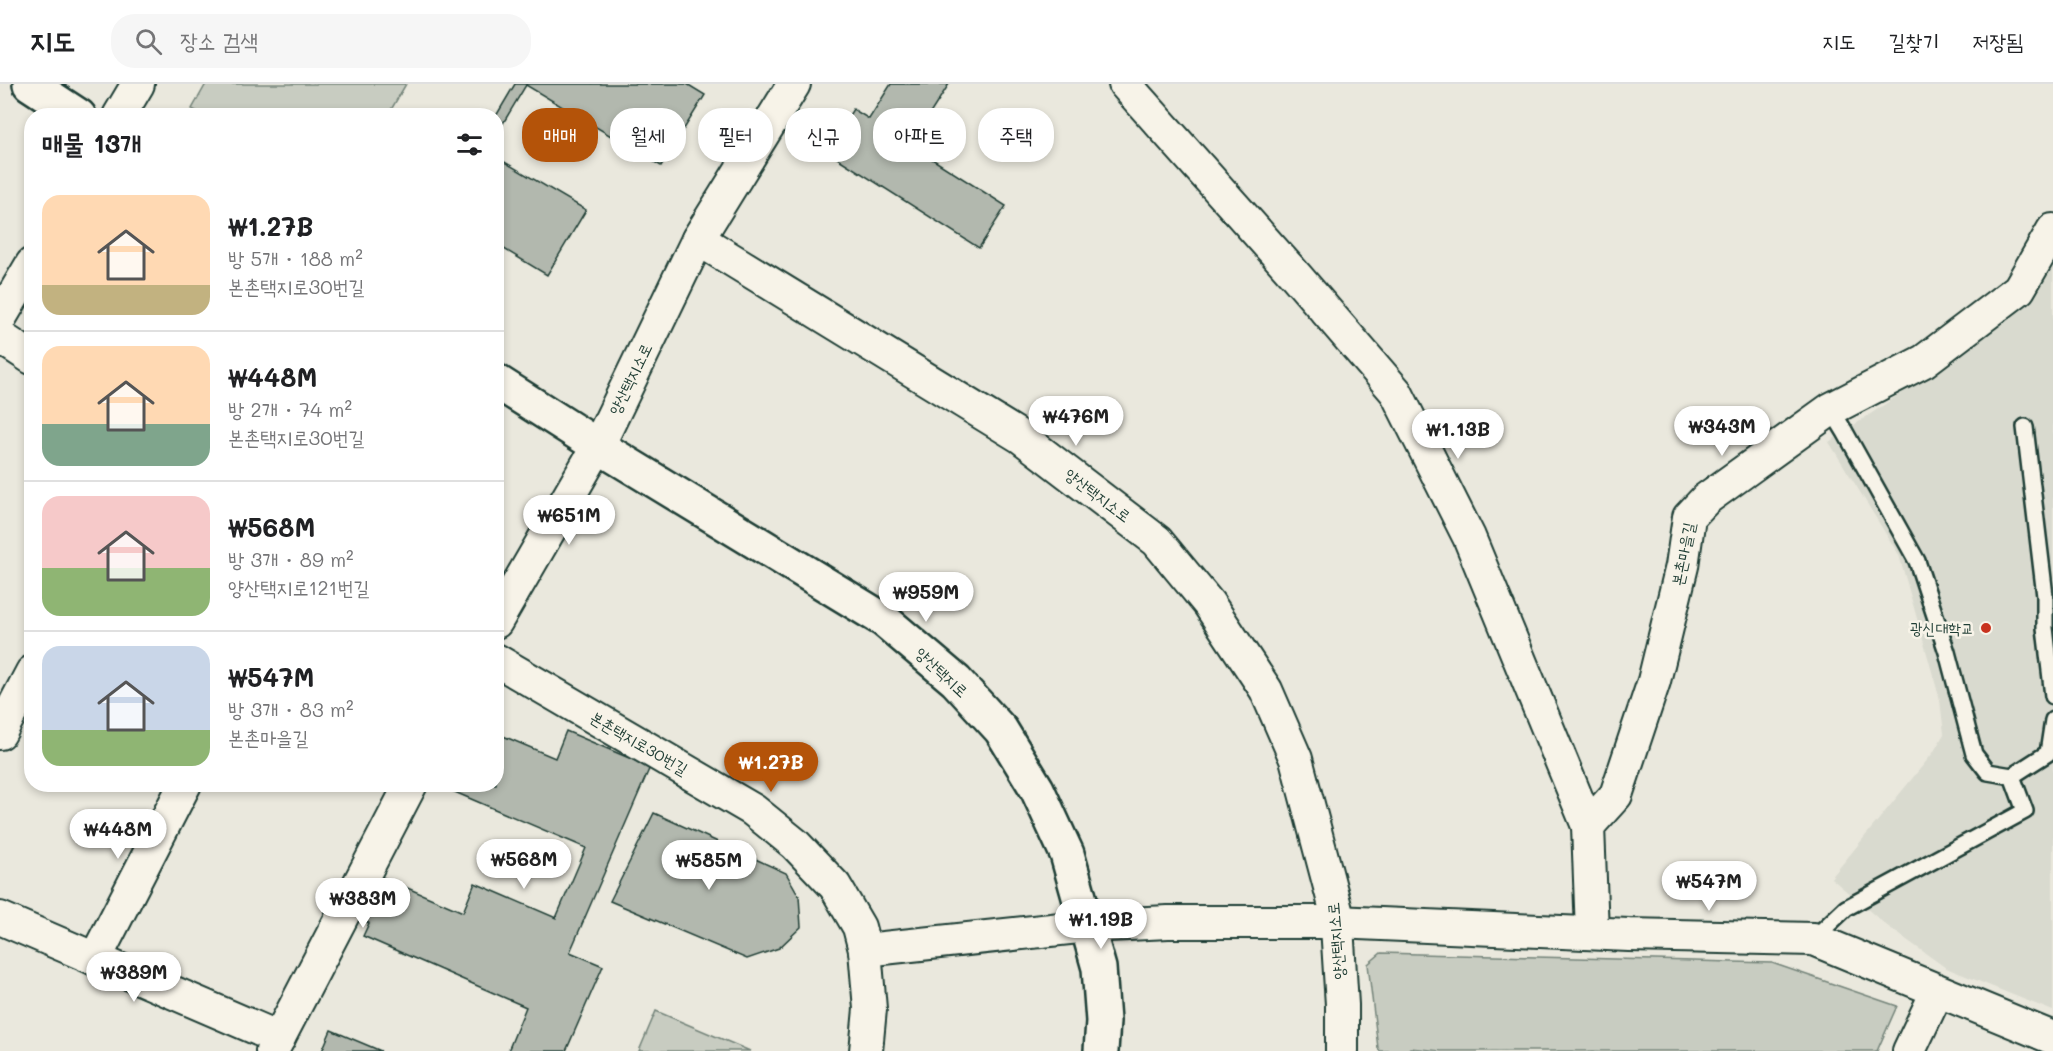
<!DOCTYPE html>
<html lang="ko">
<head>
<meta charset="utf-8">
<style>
  :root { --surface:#fff; --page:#f6f6f6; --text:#202124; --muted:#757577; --line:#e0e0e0; --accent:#b45309 }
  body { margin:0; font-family:Mali,"Poor Story",sans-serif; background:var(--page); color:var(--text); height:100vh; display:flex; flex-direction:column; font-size:22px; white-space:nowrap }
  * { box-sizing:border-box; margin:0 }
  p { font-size:20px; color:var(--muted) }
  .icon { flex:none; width:33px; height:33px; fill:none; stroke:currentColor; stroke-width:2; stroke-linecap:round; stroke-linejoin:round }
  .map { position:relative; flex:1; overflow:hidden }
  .side { position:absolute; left:24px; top:24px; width:480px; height:684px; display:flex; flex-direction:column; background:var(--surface); border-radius:24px; box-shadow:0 3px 9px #0003 }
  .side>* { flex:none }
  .hud { position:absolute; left:522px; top:24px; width:570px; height:54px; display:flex; gap:12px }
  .price { position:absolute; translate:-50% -51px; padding:0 14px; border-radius:21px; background:#fff; color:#222; font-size:20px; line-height:39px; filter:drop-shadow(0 2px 3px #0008) }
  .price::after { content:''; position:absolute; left:50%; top:36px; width:18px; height:14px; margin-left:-9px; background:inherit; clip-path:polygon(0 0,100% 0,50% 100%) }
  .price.selected { background:var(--accent); color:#fff }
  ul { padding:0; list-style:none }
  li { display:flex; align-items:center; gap:18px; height:150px; padding:0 18px }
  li+li { border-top:2px solid var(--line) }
  li span { display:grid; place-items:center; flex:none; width:168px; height:120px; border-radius:18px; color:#555 }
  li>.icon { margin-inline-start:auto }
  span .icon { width:72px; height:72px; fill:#fffc; stroke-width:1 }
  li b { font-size:26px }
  h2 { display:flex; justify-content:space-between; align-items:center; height:72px; padding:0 18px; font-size:26px }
  .chip { padding:0 21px; border-radius:24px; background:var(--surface); box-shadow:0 3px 9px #0003; font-size:21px; line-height:54px }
  .chip.selected { background:var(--accent); color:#fff }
  header { display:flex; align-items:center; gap:36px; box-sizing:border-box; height:84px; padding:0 30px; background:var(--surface); border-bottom:2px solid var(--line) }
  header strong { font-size:28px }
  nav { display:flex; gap:33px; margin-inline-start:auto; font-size:21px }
  .search { width:420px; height:54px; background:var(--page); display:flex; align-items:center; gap:15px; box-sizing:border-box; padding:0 21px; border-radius:24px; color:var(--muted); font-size:22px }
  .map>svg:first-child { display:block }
  .built { fill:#d9dacf }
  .green { fill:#c8ccc1; stroke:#74847a; stroke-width:1.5 }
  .building { fill:#b2b8ae; stroke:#1f3d34; stroke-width:1.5 }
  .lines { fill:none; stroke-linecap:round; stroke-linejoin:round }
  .lane-casing { stroke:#1f3d34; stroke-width:20 }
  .street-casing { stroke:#1f3d34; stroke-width:36 }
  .secondary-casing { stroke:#1f3d34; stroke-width:38 }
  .lane { stroke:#f7f3e8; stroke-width:15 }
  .street { stroke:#f7f3e8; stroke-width:32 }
  .secondary { stroke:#f7f3e8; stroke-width:33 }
  .poi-dot { fill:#c8321e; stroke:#f7f3e8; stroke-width:2 }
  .labels { text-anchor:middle; stroke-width:5; stroke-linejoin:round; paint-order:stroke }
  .street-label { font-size:16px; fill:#1f3d34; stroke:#f7f3e8 }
  .poi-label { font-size:16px; fill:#1f3d34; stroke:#f7f3e8; text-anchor:end }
</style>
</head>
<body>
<header>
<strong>지도</strong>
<div class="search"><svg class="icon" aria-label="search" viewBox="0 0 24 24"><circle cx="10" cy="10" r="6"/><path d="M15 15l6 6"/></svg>장소 검색</div>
<nav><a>지도</a><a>길찾기</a><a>저장됨</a></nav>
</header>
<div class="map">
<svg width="2053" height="967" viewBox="0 0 2053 967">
  <rect width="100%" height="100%" fill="#eae8dd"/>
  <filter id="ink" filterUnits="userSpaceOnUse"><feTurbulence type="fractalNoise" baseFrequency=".0167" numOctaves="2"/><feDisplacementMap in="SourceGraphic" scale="12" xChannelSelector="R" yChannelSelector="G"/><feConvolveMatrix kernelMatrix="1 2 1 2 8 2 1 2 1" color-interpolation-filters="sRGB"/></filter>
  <g filter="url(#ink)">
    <polygon class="built" points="2053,165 2053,927 1946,884 1886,841 1831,794 1933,669 1944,650 1940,616 1899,471 1829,358 1974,260 2030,204"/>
    <g class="green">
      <polygon points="206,0 406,0 388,31 204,31 192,25"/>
      <polygon points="1381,869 1772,879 1897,922 1877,967 1441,967 1410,964 1407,967 1380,967 1378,964 1368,880"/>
      <polygon points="656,927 750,967 639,967"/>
    </g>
    <g class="building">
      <polygon points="515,0 687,0 705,11 661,82 526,1 496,51 496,32"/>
      <polygon points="891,0 949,0 910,61 1006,122 979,164 826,67 853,25 869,35"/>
      <polygon points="496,73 586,126 547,191 496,160"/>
      <polygon points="566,647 650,683 570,868 603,882 566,967 508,967 526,923 363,852 369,839 356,833 375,790 463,828 475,799 556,834 586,764 436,700 496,700 496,649 555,674"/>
      <polygon points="654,729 786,789 799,812 801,843 779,864 747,875 610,817"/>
      <polygon points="331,946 381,967 322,967"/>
    </g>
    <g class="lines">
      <defs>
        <g id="lane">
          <polyline points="1831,325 1845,348 1917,477 1947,568 1974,670 1988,688 2012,692"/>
          <polyline points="2025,343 2045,512 2045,544 2053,612"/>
          <polyline points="1813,855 1846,824 2025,727 2012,692 2048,669 2053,636"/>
        </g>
        <g id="street">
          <polyline points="1125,0 1296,192 1396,308 1469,453 1588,742 1592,849"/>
          <polyline points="119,32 138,0"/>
          <polyline points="698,155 794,0"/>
          <polyline points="0,234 32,180"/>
          <polyline points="0,253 32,274"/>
          <polyline points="496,538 598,362 698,155 1021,353 1157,457 1209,520 1266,606 1296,675 1336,826 1342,921 1342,967"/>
          <polyline points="496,576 753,726 795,760 835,802 859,843 865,866 870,925 866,967"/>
          <polyline points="0,649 32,588"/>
          <polyline points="1588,742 1616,711 1654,597 1682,482 1689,433 1706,415 1831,325 1924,277 2019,205 2053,146"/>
          <polyline points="0,834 279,954"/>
          <polyline points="865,866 1088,842 1168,838 1336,838 1629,851 1813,855 2053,954"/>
          <polyline points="95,875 185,700"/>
          <polyline points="272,967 411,700"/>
          <polyline points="1909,967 1937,908"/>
        </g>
        <g id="secondary">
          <polyline points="30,0 79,32"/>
          <polyline points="496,297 598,362 884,536 956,597 1001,646 1037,705 1067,770 1099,884 1103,937 1101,967"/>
        </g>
      </defs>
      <use href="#lane" class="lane-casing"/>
      <use href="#street" class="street-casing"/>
      <use href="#secondary" class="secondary-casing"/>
      <use href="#lane" class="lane"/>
      <use href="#street" class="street"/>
      <use href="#secondary" class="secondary"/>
    </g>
  </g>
  <circle class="poi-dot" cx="1986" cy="544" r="6"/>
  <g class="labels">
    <g class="street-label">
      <text transform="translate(630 295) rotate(-64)" y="6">양산택지소로</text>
      <text transform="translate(1098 411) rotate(37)" y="6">양산택지소로</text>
      <text transform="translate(1683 470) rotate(-79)" y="6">본촌마을길</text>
      <text transform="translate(942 588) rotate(43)" y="6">양산택지로</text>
      <text transform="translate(639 659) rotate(30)" y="6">본촌택지로30번길</text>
      <text transform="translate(1336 857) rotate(-95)" y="6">양산택지소로</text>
    </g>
    <g class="poi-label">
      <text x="1974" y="550">광신대학교</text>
    </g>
  </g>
</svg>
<b class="price" style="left:1076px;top:363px">₩476M</b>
<b class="price" style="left:1722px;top:373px">₩343M</b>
<b class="price" style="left:1458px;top:376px">₩1.13B</b>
<b class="price" style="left:569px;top:462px">₩651M</b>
<b class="price" style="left:926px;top:539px">₩959M</b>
<b class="price selected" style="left:771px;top:709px">₩1.27B</b>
<b class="price" style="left:118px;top:776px">₩448M</b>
<b class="price" style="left:524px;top:806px">₩568M</b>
<b class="price" style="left:709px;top:807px">₩585M</b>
<b class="price" style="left:1709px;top:828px">₩547M</b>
<b class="price" style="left:363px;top:845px">₩383M</b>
<b class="price" style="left:1101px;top:866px">₩1.19B</b>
<b class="price" style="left:134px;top:919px">₩389M</b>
<div class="hud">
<a class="chip selected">매매</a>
<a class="chip">월세</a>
<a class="chip">필터</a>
<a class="chip">신규</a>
<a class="chip">아파트</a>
<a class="chip">주택</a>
</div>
<section class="side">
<h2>매물 13개<svg class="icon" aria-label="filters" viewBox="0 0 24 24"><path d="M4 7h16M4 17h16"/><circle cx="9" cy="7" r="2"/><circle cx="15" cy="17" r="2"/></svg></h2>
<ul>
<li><span style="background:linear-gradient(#ffd9b3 75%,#c2b280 0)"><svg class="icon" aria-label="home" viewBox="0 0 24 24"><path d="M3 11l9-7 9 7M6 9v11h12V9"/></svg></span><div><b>₩1.27B</b><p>방 5개 · 188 m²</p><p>본촌택지로30번길</p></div></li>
<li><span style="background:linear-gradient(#ffd9b3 65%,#7fa58c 0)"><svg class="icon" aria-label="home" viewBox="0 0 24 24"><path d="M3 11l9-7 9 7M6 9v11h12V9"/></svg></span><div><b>₩448M</b><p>방 2개 · 74 m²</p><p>본촌택지로30번길</p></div></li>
<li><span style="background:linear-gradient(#f6c9c9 60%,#8fb573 0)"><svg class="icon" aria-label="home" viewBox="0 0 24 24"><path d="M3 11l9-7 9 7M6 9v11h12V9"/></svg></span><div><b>₩568M</b><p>방 3개 · 89 m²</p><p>양산택지로121번길</p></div></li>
<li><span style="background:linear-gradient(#c9d6e8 70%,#8fb573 0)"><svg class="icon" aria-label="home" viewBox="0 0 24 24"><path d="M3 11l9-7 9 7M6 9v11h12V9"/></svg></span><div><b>₩547M</b><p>방 3개 · 83 m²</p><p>본촌마을길</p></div></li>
</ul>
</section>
</div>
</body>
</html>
